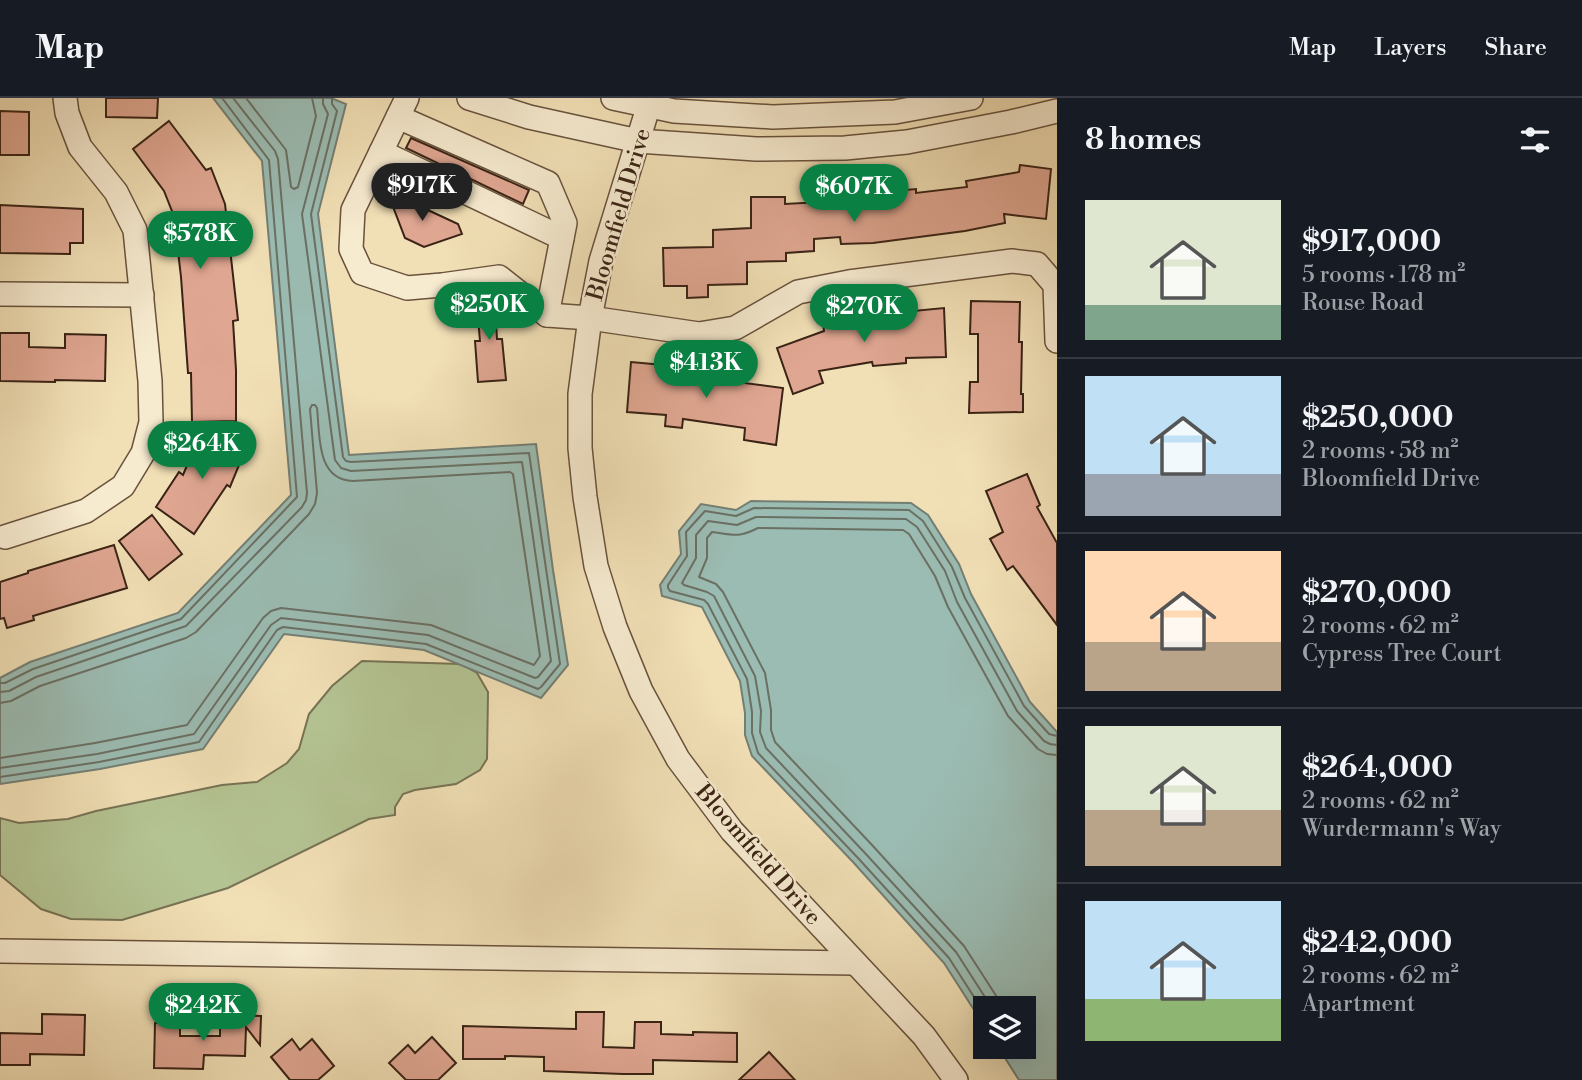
<!DOCTYPE html>
<html lang="en">
<head>
<meta charset="utf-8">
<style>
  :root { --surface:#171b24; --page:#20242c; --text:#f1f3f6; --muted:#9ea1a6; --line:#363941; --accent:#0b8043 }
  body { margin:0; font-family:"Libre Bodoni",serif; background:var(--page); color:var(--text); height:100vh; display:flex; flex-direction:column; font-size:26px; white-space:nowrap }
  * { box-sizing:border-box; margin:0 }
  p { font-size:23px; color:var(--muted) }
  .icon { flex:none; width:38px; height:38px; fill:none; stroke:currentColor; stroke-width:2; stroke-linecap:round; stroke-linejoin:round }
  .map { position:relative; flex:1; overflow:hidden }
  .panel { display:flex; flex-direction:column; background:var(--surface); width:525px }
  .panel>* { flex:none }
  .fabs { position:absolute; left:973px; top:898px; display:grid; gap:14px }
  .fabs a { display:grid; place-items:center; width:63px; height:63px; border-radius:0px; background:var(--surface); box-shadow:0 7px 28px #0002; font-size:35px }
  .price { position:absolute; translate:-50% -60px; padding:0 16px; border-radius:24px; background:var(--accent); color:#fff; font-size:23px; line-height:46px; filter:drop-shadow(0 2px 4px #0008) }
  .price::after { content:''; position:absolute; left:50%; top:42px; width:21px; height:16px; margin-left:-10px; background:inherit; clip-path:polygon(0 0,100% 0,50% 100%) }
  .price.on { background:#222; color:#fff }
  ul { padding:0; list-style:none }
  li { display:flex; align-items:center; gap:21px; height:175px; padding:0 28px }
  li+li { border-top:2px solid var(--line) }
  li span { display:grid; place-items:center; flex:none; width:196px; height:140px; border-radius:0px; color:#555 }
  li>.icon { margin-inline-start:auto }
  span .icon { width:84px; height:84px; fill:#fffc; stroke-width:1 }
  li b { font-size:30px }
  h2 { display:flex; justify-content:space-between; align-items:center; height:84px; padding:0 28px; font-size:30px }
  header { display:flex; align-items:center; gap:42px; box-sizing:border-box; height:98px; padding:0 35px; background:var(--surface); border-bottom:2px solid var(--line) }
  header strong { font-size:33px }
  nav { display:flex; gap:38px; margin-inline-start:auto; font-size:24px }
  main { display:flex; flex:1; min-height:0 }
  .map>svg:first-child { display:block }
  .green { fill:#b4c392; stroke:#777354; stroke-width:2 }
  .water { fill:#9bbcb3; stroke:#747f74; stroke-width:2 }
  .lines { fill:none; stroke-linecap:round; stroke-linejoin:round }
  .shore { stroke:#6a7064; stroke-width:2 }
  .building { fill:#dfa691; stroke:#3a2315; stroke-width:2 }
  .minor-casing { stroke:#68523d; stroke-width:26 }
  .minor { stroke:#f6eacf; stroke-width:23 }
  .labels { text-anchor:middle; stroke-width:5; stroke-linejoin:round; paint-order:stroke }
  .street-label { font-size:23px; fill:#3a2315; stroke:#f6eacf }
</style>
</head>
<body>
<header>
<strong>Map</strong>
<nav><a>Map</a><a>Layers</a><a>Share</a></nav>
</header>
<main>
<div class="map">
<svg width="1057" height="982" viewBox="0 0 1057 982">
  <rect width="100%" height="100%" fill="#f1dfb5"/>
  <filter id="stains"><feTurbulence type="fractalNoise" baseFrequency=".00286" numOctaves="4"/><feColorMatrix values="0 0 0 0 .2 0 0 0 0 .09 0 0 0 0 .02 0 0 0 .5 -.17"/></filter>
  <radialGradient id="worn" r=".72"><stop offset=".6" stop-color="#630" stop-opacity="0"/><stop offset="1" stop-color="#630" stop-opacity=".3"/></radialGradient>
  <polygon class="green" points="362,563 461,566 477,575 488,594 487,661 480,672 456,686 415,692 403,696 395,709 395,717 369,721 228,790 122,822 71,821 41,811 0,777 0,720 19,725 68,721 96,713 222,687 257,684 287,665 299,651 309,616 332,588"/>
  <g class="water">
    <polygon points="213,0 331,0 346,6 318,116 349,357 536,346 553,472 568,567 541,600 424,552 284,536 203,651 100,671 0,686 0,580 30,564 178,515 291,397 262,63"/>
    <polygon points="751,403 911,405 928,417 959,466 971,496 1030,604 1057,634 1057,982 1019,982 998,949 1024,948 1024,910 985,910 985,929 944,865 853,764 752,658 745,637 745,615 740,583 702,509 662,498 660,487 681,456 679,433 701,406 736,412"/>
  </g>
  <g class="lines">
    <g class="shore">
      <polyline points="246,0 286,52 291,89 294,91 298,89 316,18 312,0"/>
      <polyline points="0,585 5,585 33,571 181,521 297,399 269,62 222,0"/>
      <polyline points="0,594 9,593 36,579 186,528 302,409 306,402 307,395 278,61 275,53 233,0"/>
      <path d="M0,605L11,603L40,588L186,540L196,534L309,416L315,406L317,395L310,311L312,307H315L317,310C320,337 316,382 353,383L510,374L513,376L540,558L534,567L431,527L281,510L271,513L263,520L187,627L95,645L0,660"/>
      <polyline points="0,670 97,656 194,636 271,527 281,520 428,537 535,580 538,579 551,563 522,364 351,373 341,370 335,362 302,116 328,16 323,6 323,0"/>
      <polyline points="0,679 99,664 199,644 277,532 283,529 426,546 538,591 541,589 560,566 529,355 351,364 346,363 343,359 311,116 337,13 332,6 332,0"/>
      <polyline points="992,910 956,854 864,754 766,650 760,634 761,613 755,578 714,498 707,494 684,487 682,485 696,460 696,437 708,423 737,427 756,419 906,421 917,429 945,473 957,504 1017,613 1044,643 1050,646 1057,647"/>
      <path d="M1004,910L964,848L872,747L775,644L771,632V612L765,575L723,494L716,486L699,479L707,460V440L712,434C734,437 738,440 758,430L903,432L909,436L935,478L948,509L1008,618L1038,651L1047,656L1057,657"/>
      <polyline points="985,916 949,860 858,760 758,655 752,635 752,614 747,581 708,506 704,502 670,493 668,490 668,487 687,458 686,434 705,413 736,418 754,410 909,412 923,423 952,469 965,500 1024,608 1049,636 1057,638"/>
    </g>
  </g>
  <g class="building">
    <polygon points="106,0 158,0 157,20 106,19"/>
    <polygon points="0,13 29,14 29,57 0,57"/>
    <polygon points="169,23 206,72 211,70 225,106 238,222 233,223 236,272 236,323 192,324 191,275 188,275 181,179 176,136 181,136 164,93 133,51"/>
    <polygon points="411,40 529,92 523,106 406,50"/>
    <polygon points="1020,67 1051,71 1046,121 1004,116 1005,125 965,133 873,145 841,146 840,139 814,141 814,153 786,155 786,163 747,164 747,186 708,187 708,199 687,200 687,188 664,188 663,150 713,149 713,132 751,130 751,99 785,99 785,106 839,103 838,88 870,87 871,95 916,91 916,95 967,89 966,83 1019,74"/>
    <polygon points="387,93 458,126 462,136 424,149 405,140"/>
    <polygon points="0,107 83,111 83,145 70,145 70,156 0,155"/>
    <polygon points="494,194 497,241 502,241 506,282 478,284 475,243 480,243 476,196"/>
    <polygon points="971,203 1020,204 1019,244 1022,244 1021,296 1023,296 1023,314 969,315 970,284 978,284 978,236 970,236"/>
    <polygon points="944,210 946,259 906,260 906,265 873,268 872,264 819,273 823,285 793,296 777,250 824,233 823,224 861,218"/>
    <polygon points="0,235 29,235 29,249 65,250 65,236 106,237 105,283 55,282 55,284 0,283"/>
    <polygon points="631,264 663,267 663,270 745,280 744,285 783,290 776,347 744,342 745,330 683,321 682,330 665,328 666,317 627,314"/>
    <polygon points="202,332 246,350 230,389 227,387 194,436 156,409 179,374 183,377"/>
    <polygon points="1027,376 1040,407 1037,409 1057,445 1057,527 1013,468 1007,472 990,441 1003,434 986,393"/>
    <polygon points="152,417 182,456 149,482 119,443"/>
    <polygon points="114,447 127,490 33,518 34,522 7,530 4,520 0,521 0,484 28,475 28,473"/>
    <polygon points="576,914 604,914 603,949 634,950 635,924 661,924 661,936 693,937 693,934 737,935 737,964 653,962 653,976 623,976 544,973 544,959 505,958 505,961 463,961 463,928 576,931"/>
    <polygon points="42,916 85,917 84,957 30,956 30,967 0,967 0,935 42,936"/>
    <polygon points="220,917 261,918 260,947 246,929 245,958 204,957 203,971 154,970 155,925 180,925 180,938 220,938"/>
    <polygon points="432,939 456,965 438,982 406,982 389,965 408,947 415,955"/>
    <polygon points="292,941 300,952 312,941 334,968 318,982 290,982 271,959"/>
    <polygon points="769,954 795,982 739,982"/>
  </g>
  <g class="lines">
    <defs>
      <g id="minor">
        <polyline points="407,0 353,112 351,151 362,175 407,190 442,187 499,179 547,217 590,220 699,236 735,230 798,194 849,184 1012,163 1037,166 1055,187 1057,243"/>
        <polyline points="469,0 529,19 638,43 756,51 845,50 907,44 1011,24 1057,13"/>
        <polyline points="613,0 674,13 773,19 895,14 971,0"/>
        <polyline points="651,0 601,163 590,220 580,296 580,350 585,399 596,468 615,529 641,593 678,661 732,733 924,938 956,982"/>
        <polyline points="398,19 548,85 565,125 547,217"/>
        <polyline points="381,54 562,140"/>
        <polyline points="0,196 142,197"/>
        <polyline points="5,439 86,413 123,388 143,355 151,324 150,283 135,132 116,94 80,49 67,15 65,0"/>
        <polyline points="0,853 855,865"/>
      </g>
    </defs>
    <use href="#minor" class="minor-casing"/>
    <use href="#minor" class="minor"/>
  </g>
  <g class="labels">
    <g class="street-label">
      <text transform="translate(618 116) rotate(-74)" y="8">Bloomfield Drive</text>
      <text transform="translate(759 756) rotate(49)" y="8">Bloomfield Drive</text>
    </g>
  </g>
  <rect width="100%" height="100%" filter="url(#stains)"/>
  <rect width="100%" height="100%" fill="url(#worn)"/>
</svg>
<div class="fabs">
<a><svg class="icon" aria-label="layers" viewBox="0 0 24 24"><path d="M12 4l9 5-9 5-9-5zM3 14l9 5 9-5"/></svg></a>
</div>
<b class="price on" style="left:422px;top:125px">$917K</b>
<b class="price" style="left:854px;top:126px">$607K</b>
<b class="price" style="left:200px;top:173px">$578K</b>
<b class="price" style="left:489px;top:244px">$250K</b>
<b class="price" style="left:864px;top:246px">$270K</b>
<b class="price" style="left:706px;top:302px">$413K</b>
<b class="price" style="left:202px;top:383px">$264K</b>
<b class="price" style="left:203px;top:945px">$242K</b>
</div>
<section class="panel">
<h2>8 homes<svg class="icon" aria-label="filters" viewBox="0 0 24 24"><path d="M4 7h16M4 17h16"/><circle cx="9" cy="7" r="2"/><circle cx="15" cy="17" r="2"/></svg></h2>
<ul>
<li><span style="background:linear-gradient(#dfe7d0 75%,#7fa58c 0)"><svg class="icon" aria-label="home" viewBox="0 0 24 24"><path d="M3 11l9-7 9 7M6 9v11h12V9"/></svg></span><div><b>$917,000</b><p>5 rooms · 178 m²</p><p>Rouse Road</p></div></li>
<li><span style="background:linear-gradient(#bfe0f5 70%,#9aa5b1 0)"><svg class="icon" aria-label="home" viewBox="0 0 24 24"><path d="M3 11l9-7 9 7M6 9v11h12V9"/></svg></span><div><b>$250,000</b><p>2 rooms · 58 m²</p><p>Bloomfield Drive</p></div></li>
<li><span style="background:linear-gradient(#ffd9b3 65%,#b9a48a 0)"><svg class="icon" aria-label="home" viewBox="0 0 24 24"><path d="M3 11l9-7 9 7M6 9v11h12V9"/></svg></span><div><b>$270,000</b><p>2 rooms · 62 m²</p><p>Cypress Tree Court</p></div></li>
<li><span style="background:linear-gradient(#dfe7d0 60%,#b9a48a 0)"><svg class="icon" aria-label="home" viewBox="0 0 24 24"><path d="M3 11l9-7 9 7M6 9v11h12V9"/></svg></span><div><b>$264,000</b><p>2 rooms · 62 m²</p><p>Wurdermann's Way</p></div></li>
<li><span style="background:linear-gradient(#bfe0f5 70%,#8fb573 0)"><svg class="icon" aria-label="home" viewBox="0 0 24 24"><path d="M3 11l9-7 9 7M6 9v11h12V9"/></svg></span><div><b>$242,000</b><p>2 rooms · 62 m²</p><p>Apartment</p></div></li>
</ul>
</section>
</main>
</body>
</html>
